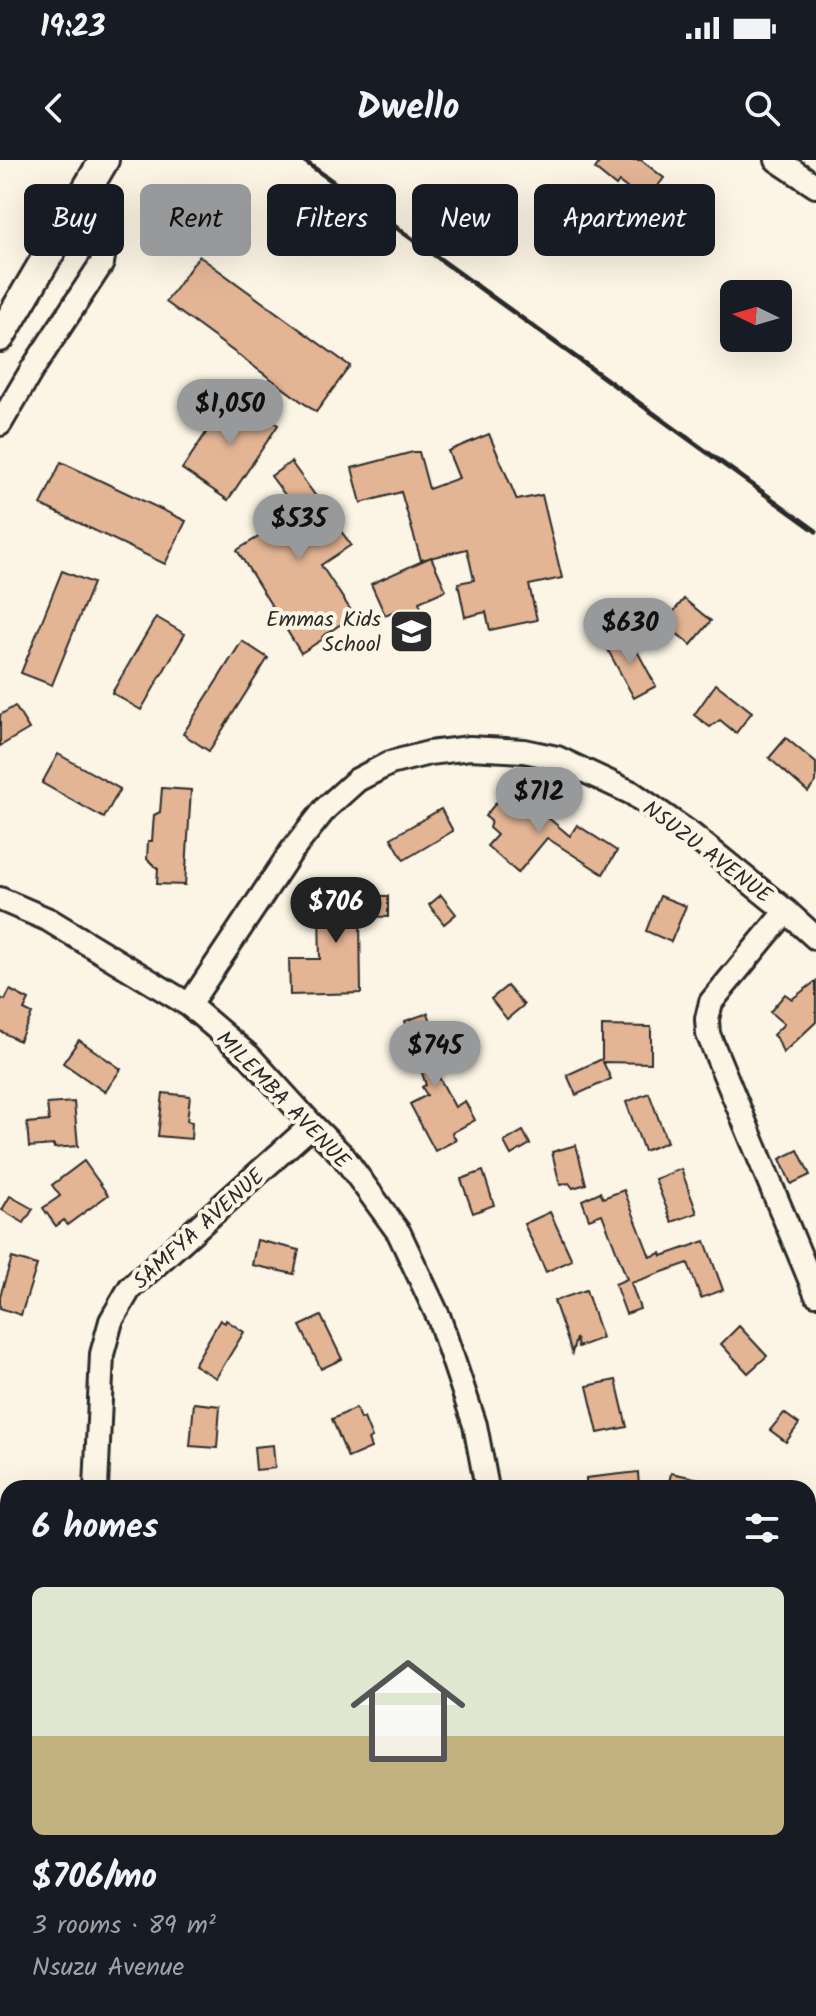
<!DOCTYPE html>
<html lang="en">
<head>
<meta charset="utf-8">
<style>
  :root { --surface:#171b24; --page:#242831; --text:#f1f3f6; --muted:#9ea1a6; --accent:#98999b }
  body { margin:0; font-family:Kalam,sans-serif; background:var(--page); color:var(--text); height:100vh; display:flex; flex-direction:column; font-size:30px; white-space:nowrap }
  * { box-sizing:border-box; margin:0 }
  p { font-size:26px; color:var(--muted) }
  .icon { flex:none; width:44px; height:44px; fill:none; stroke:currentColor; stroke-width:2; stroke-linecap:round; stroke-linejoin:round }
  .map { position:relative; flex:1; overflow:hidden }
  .sheet { position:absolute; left:0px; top:1320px; width:816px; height:536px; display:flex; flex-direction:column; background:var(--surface); border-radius:24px 24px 0 0; box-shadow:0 8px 32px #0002 }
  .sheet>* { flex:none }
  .hud { position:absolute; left:24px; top:24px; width:768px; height:72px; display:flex; gap:16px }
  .needle { width:52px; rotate:275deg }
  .tools { position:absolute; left:720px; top:120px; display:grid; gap:16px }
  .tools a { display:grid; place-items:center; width:72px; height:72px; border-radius:12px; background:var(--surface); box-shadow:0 8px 32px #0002; font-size:40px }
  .price { position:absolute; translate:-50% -68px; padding:0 18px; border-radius:28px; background:var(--accent); color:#111; font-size:26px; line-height:52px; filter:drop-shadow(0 2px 4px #0008) }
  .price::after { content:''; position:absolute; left:50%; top:48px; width:24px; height:18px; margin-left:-12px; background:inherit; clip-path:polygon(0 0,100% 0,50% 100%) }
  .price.selected { background:#222; color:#fff }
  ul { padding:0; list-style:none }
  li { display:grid; align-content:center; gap:16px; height:424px; padding:0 32px }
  li span { display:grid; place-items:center; height:248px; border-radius:12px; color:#555 }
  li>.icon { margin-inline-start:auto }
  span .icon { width:144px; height:144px; fill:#fffc; stroke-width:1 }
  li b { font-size:34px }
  h2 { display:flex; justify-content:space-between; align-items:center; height:96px; padding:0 32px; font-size:34px }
  .pill { padding:0 28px; border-radius:12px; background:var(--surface); box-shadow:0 8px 32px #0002; font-size:28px; line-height:72px }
  .pill.selected { background:var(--accent); color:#111 }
  .status { display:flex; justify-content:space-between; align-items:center; height:56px; padding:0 40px; background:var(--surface); direction:ltr }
  .status svg { height:22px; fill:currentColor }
  header { display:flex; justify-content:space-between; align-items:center; height:104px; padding:0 32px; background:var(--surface); font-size:36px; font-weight:600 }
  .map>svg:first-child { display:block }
  .building { fill:#e4b595; stroke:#2b2b2b; stroke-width:2 }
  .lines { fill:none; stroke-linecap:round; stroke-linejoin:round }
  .minor-casing { stroke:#2b2b2b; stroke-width:28 }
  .major-casing { stroke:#2b2b2b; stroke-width:34 }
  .minor { stroke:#fcf5e5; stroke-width:22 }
  .major { stroke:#fcf5e5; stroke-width:28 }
  .rail { stroke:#2b2b2b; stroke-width:5 }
  .labels { text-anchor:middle; stroke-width:8; stroke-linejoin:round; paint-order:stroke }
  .poi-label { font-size:22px; fill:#2b2b2b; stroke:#fcf5e5; text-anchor:end }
  .street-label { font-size:22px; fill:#2b2b2b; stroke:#fcf5e5 }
</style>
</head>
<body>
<div class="status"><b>19:23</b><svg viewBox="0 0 49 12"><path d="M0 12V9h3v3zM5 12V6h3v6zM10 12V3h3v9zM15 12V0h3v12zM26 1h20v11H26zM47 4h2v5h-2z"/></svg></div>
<header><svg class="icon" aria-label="back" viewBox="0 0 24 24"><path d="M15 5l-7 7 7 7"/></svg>Dwello<svg class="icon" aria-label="search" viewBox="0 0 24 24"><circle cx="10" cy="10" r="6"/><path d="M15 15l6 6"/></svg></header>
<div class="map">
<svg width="816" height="1856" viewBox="0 0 816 1856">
  <rect width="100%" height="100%" fill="#fcf5e5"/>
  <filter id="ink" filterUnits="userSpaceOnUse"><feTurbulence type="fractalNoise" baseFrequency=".0125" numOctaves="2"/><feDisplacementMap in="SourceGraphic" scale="16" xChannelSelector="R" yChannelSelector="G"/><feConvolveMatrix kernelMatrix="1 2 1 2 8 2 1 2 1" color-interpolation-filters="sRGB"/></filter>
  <g filter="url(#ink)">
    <g class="building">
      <polygon points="601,0 641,0 664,18 645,42 619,22 616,26 595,9"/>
      <polygon points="199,96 350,206 316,252 166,142"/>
      <polygon points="232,234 278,265 228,340 182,309"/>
      <polygon points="489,274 517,340 542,335 562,418 529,425 537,460 490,470 486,452 465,457 458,423 474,420 467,389 421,400 401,332 361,343 352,308 413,292 419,292 429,329 459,318 448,291"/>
      <polygon points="61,302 186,361 165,404 41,345"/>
      <polygon points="291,302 351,385 321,405 354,455 322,477 323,479 301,493 237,390 268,371 260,358 288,339 271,316"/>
      <polygon points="431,397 446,430 419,442 421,448 400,457 397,450 385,455 371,424"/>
      <polygon points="62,411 93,423 52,525 21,513"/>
      <polygon points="684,439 711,461 691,485 664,463"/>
      <polygon points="156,457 185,474 141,550 112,533"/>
      <polygon points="617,476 623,481 630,478 656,526 634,538 604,483"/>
      <polygon points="242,481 268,498 209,591 183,574"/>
      <polygon points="716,524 752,552 736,573 720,560 710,567 694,555"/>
      <polygon points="15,546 29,569 0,586 0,555"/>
      <polygon points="786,578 816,603 816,622 808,632 769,598"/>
      <polygon points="58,594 120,629 104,658 42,623"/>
      <polygon points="510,626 570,676 577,665 617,691 603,714 547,678 518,713 487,686 497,675 489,668 491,661 485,656"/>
      <polygon points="162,628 191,630 185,725 157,724 158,709 147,699 148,681 152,681 154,655 160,652"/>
      <polygon points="441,649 453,671 404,700 391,678"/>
      <polygon points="308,735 388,736 388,757 360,756 361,833 290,835 289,799 320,799 319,756 308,756"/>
      <polygon points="441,735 456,754 444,764 429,745"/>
      <polygon points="660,736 686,746 671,782 646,771"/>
      <polygon points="816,821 816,862 783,893 778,880 773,875 784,864 770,852 785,834 792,839"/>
      <polygon points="507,826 524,845 507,859 491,839"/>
      <polygon points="10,830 29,840 24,850 32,854 19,881 0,871 0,838 5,840"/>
      <polygon points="428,853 444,900 432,904 455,947 465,941 475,960 452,973 456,980 435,991 410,944 427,935 422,927 426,925 405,861"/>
      <polygon points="602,866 651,867 651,903 603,902 611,919 576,935 567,915 602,899"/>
      <polygon points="79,880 121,909 105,932 63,903"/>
      <polygon points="163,933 190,936 187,961 192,962 191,979 158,976"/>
      <polygon points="649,933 667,982 644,991 626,942"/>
      <polygon points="74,942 78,986 54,988 54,985 29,987 27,963 49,961 47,944"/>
      <polygon points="523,971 530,984 511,995 504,982"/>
      <polygon points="576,985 586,1024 573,1028 569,1023 560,1025 552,992"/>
      <polygon points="798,990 810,1015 791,1024 780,999"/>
      <polygon points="84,1001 108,1035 67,1065 64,1060 56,1066 43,1048 60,1036 52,1025"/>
      <polygon points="681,1009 697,1053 672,1062 655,1019"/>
      <polygon points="483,1011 494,1045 473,1053 461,1019"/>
      <polygon points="624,1030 650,1097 661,1093 662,1096 705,1081 723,1130 701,1138 688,1103 631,1123 640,1149 626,1154 615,1124 627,1119 602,1054 589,1059 582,1040 600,1032 603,1038"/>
      <polygon points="10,1036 33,1049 24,1063 2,1050"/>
      <polygon points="550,1052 572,1100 546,1112 524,1064"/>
      <polygon points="257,1080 299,1090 294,1114 252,1105"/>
      <polygon points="12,1098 37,1105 21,1155 0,1148 0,1136"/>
      <polygon points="586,1130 602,1178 578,1187 576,1178 572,1193 554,1141"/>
      <polygon points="321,1156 342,1199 321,1209 300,1166"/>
      <polygon points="220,1160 225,1163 226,1160 244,1172 216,1218 194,1205"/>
      <polygon points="739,1166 767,1196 748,1213 721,1184"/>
      <polygon points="616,1220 627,1267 598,1273 587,1226"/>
      <polygon points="194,1243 220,1246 217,1288 190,1286"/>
      <polygon points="356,1248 360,1259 364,1258 372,1278 368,1280 371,1288 348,1298 332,1259"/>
      <polygon points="784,1253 799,1264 786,1282 770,1270"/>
      <polygon points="273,1285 275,1308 256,1310 254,1287"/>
      <polygon points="638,1312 639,1328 586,1328 586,1318"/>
      <polygon points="671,1313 710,1321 710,1328 668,1328"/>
    </g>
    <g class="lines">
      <defs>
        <g id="minor">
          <polyline points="777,0 816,26"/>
          <path d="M0,264L33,208L102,103C109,71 98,57 86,29"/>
          <polyline points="0,739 49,760 189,845 250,897 312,965 343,996 399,1073 439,1158 475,1265 487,1328"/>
          <polyline points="786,751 711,842 707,859 708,874 816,1134"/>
          <polyline points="189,845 291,692 326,648 357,620 390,603 429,593 470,588 524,591 557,598 632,633 692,675 786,751 816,778"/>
          <polyline points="96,1328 102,1194 111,1161 130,1128 312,965"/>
          <polyline points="585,1848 587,1856"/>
          <polyline points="71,1856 71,1848"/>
        </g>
        <polyline id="major" points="0,177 104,0"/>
      </defs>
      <use href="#minor" class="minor-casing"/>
      <use href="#major" class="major-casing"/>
      <use href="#minor" class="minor"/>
      <use href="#major" class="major"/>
      <polyline class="rail" points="303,0 816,371"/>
    </g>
  </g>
  <defs>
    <symbol id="school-square" viewBox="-11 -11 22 22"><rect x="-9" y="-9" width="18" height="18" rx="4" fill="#2b2b2b" stroke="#fcf5e5"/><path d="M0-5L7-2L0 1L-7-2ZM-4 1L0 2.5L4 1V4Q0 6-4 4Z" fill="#fff"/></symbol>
  </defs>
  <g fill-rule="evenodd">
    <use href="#school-square" x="386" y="446" width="51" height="51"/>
  </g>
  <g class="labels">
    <g class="poi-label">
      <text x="381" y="466">Emmas Kids<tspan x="381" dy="25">School</tspan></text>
    </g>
    <g class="street-label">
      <text transform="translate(708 691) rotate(37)" y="8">NSUZU AVENUE</text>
      <text transform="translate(284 939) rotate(46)" y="8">MILEMBA AVENUE</text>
      <text transform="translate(198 1068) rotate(-42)" y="8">SAMFYA AVENUE</text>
    </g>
  </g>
</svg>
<div class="tools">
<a><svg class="needle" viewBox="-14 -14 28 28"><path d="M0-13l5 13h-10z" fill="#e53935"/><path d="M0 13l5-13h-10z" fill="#9ea1a6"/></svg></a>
</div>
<b class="price" style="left:230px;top:287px">$1,050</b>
<b class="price" style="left:299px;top:402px">$535</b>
<b class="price" style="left:630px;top:506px">$630</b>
<b class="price" style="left:539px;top:675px">$712</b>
<b class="price selected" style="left:336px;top:785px">$706</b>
<b class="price" style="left:435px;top:929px">$745</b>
<div class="hud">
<a class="pill">Buy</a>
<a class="pill selected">Rent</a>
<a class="pill">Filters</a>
<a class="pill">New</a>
<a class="pill">Apartment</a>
</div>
<section class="sheet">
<h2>6 homes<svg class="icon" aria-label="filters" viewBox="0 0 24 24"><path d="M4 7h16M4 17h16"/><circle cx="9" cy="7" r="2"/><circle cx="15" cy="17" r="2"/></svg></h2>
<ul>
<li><span style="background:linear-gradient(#dfe7d0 60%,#c2b280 0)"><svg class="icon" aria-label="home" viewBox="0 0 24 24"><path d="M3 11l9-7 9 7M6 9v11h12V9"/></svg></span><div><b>$706/mo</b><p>3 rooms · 89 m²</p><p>Nsuzu Avenue</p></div></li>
</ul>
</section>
</div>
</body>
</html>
